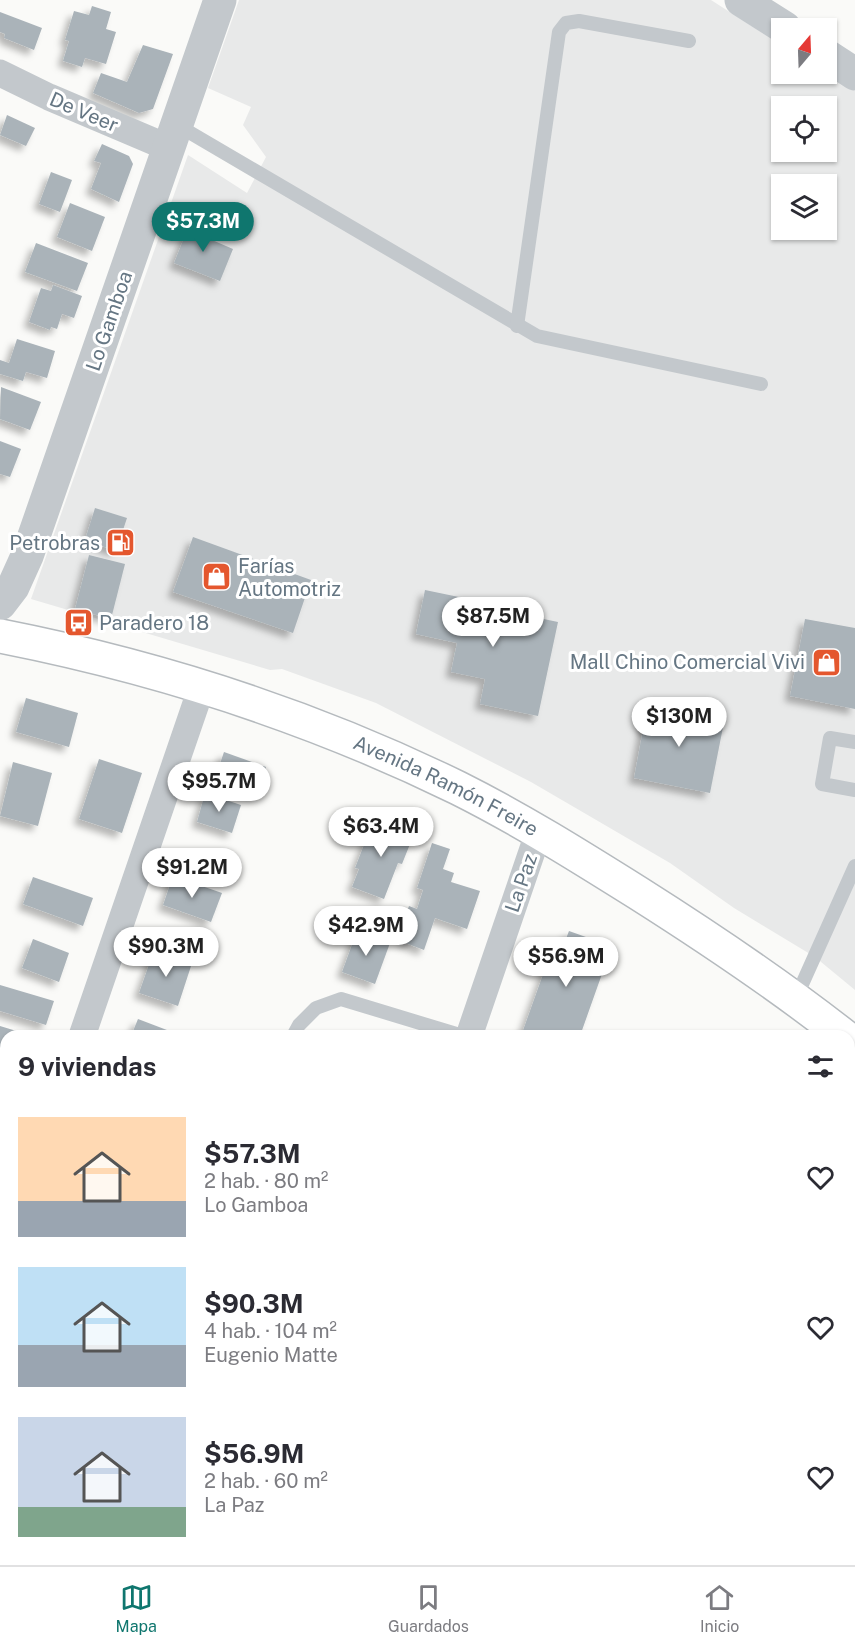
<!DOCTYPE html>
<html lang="es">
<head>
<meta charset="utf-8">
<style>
  :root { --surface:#fff; --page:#f7f7f7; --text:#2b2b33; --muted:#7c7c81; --line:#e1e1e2; --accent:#0f766e }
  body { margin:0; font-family:"Public Sans",sans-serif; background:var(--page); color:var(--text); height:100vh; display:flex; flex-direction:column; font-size:22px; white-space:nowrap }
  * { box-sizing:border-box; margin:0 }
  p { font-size:20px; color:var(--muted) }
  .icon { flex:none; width:33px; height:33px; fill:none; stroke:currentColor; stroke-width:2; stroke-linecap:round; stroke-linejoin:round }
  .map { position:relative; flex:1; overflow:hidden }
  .drawer { position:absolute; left:0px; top:1030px; width:855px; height:536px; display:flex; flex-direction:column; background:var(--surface); border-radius:18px 18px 0 0; box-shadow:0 2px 4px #0004 }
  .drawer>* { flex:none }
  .needle { width:39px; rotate:19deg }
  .controls { position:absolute; left:771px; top:18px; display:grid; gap:12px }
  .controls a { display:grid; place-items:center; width:66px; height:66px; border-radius:0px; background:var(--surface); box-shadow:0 2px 4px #0004; font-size:30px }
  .price { position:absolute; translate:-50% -51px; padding:0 14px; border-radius:21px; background:#fff; color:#222; font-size:20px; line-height:39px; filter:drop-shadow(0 2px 3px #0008) }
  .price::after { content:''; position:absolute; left:50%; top:36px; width:18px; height:14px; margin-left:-9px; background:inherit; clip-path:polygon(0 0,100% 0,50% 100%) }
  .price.active { background:var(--accent); color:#fff }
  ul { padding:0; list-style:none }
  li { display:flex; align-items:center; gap:18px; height:150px; padding:0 18px }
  li span { display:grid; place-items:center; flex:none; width:168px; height:120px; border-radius:0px; color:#555 }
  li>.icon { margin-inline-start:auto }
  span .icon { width:72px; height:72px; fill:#fffc; stroke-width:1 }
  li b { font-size:26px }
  h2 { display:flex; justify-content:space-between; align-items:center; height:72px; padding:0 18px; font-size:26px }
  .menu { display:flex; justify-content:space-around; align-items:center; height:84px; border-top:2px solid var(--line); background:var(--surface); font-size:16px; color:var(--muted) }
  .menu a { display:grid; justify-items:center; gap:3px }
  .menu .active { color:var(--accent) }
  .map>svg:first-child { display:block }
  .built { fill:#e8e9e9; fill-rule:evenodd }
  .building { fill:#aab3b9; filter:url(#shadow) }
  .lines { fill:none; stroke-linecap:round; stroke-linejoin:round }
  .primary-casing { stroke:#b5babe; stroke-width:36 }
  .service { stroke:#c3c8cc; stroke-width:14 }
  .minor { stroke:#c3c8cc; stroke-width:27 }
  .tertiary { stroke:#c3c8cc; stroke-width:33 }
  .primary { stroke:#fff; stroke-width:33 }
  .labels { text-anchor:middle; stroke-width:6; stroke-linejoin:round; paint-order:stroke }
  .street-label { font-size:20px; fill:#657683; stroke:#fff }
  .poi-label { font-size:20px; fill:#657683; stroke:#fff; text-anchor:end }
</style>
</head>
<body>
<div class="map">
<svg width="855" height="1565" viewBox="0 0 855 1565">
  <defs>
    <filter id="shadow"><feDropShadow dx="-5.5" dy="5.5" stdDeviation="3" flood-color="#0004"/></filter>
  </defs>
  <rect width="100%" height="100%" fill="#fafaf8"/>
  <g class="built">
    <path d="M239,0H711L781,45L782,74L827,73L855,91V990L815,957L734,908L670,863L531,782L376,703L282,669L270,670L31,599L188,155L247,193L266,157L243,125L251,107L208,88ZM782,106H826V152H782ZM782,184H826V230H782Z"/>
    <polygon points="849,1098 855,1103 855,1293 849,1294"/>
  </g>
  <g class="building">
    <polygon points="92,6 111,12 106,29 116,32 106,64 85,58 82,67 63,61 69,41 65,40 74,11 89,15"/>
    <polygon points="0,12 42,28 34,50 4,38 5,34 0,32"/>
    <polygon points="143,45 173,54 153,109 139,113 93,93 101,73 127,82"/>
    <polygon points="7,115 35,128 26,146 0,135"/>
    <polygon points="102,144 129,156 133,164 119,202 91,189 101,163 94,161"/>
    <polygon points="51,172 72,180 60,212 39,204"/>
    <polygon points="70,203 105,217 92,251 57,237"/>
    <polygon points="197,224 216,232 212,240 233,249 220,281 174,263 188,228 194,231"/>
    <polygon points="36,243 88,263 77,291 25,272"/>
    <polygon points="53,285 82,296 74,318 62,314 57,329 51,327 50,330 29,322 41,288 51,291"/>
    <polygon points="17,339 55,351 47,378 26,372 23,381 0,374 0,360 9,363"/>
    <polygon points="1,387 41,402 30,430 0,419"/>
    <polygon points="0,441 21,449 10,477 0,474"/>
    <polygon points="95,508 127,518 116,551 85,540"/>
    <polygon points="193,537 311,580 293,633 173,592"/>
    <polygon points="89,555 125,564 111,619 75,609"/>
    <polygon points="425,590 483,602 482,606 558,622 538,716 480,704 485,679 451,672 457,643 416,634"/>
    <polygon points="805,619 855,628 855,709 790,696"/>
    <polygon points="26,698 78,713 69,747 16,732"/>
    <polygon points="648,703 725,717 710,793 634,778"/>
    <polygon points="224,752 266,767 257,793 215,778"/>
    <polygon points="99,759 142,773 122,833 79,819"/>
    <polygon points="13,762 52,773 38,826 0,816"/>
    <polygon points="205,793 241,805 232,833 197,822"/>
    <polygon points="374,819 414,834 402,864 398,863 384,899 352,887 359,869 355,868"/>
    <polygon points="432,843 450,849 443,869 454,873 451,882 480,891 467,929 435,918 424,950 403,942 408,930 401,928 409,906 417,909 423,890 417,888"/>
    <polygon points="173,876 222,893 211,922 163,905"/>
    <polygon points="33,877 93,898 83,926 23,904"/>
    <polygon points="357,931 390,943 375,984 342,972"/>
    <polygon points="569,931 600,942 596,953 608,957 580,1036 521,1036 556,938 565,941"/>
    <polygon points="33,939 69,953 59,982 22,968"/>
    <polygon points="154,950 192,963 178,1006 139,993"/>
    <polygon points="0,985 54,1001 46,1025 0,1011"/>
    <polygon points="138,1019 180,1035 179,1036 131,1036"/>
    <polygon points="0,1026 33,1036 6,1036 6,1062 0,1060"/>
    <polygon points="0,1112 6,1114 6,1135 3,1144 0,1143"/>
    <polygon points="1,1437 6,1439 6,1497 3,1505 0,1504"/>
    <polygon points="238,1560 271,1560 269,1565 236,1565"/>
    <polygon points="724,1560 763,1560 757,1565 728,1565"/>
  </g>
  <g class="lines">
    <defs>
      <g id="primary">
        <path id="s1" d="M0,636C158,667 313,717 458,788C520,819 579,856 638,893C709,938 779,985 844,1036"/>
        <polyline points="849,1358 855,1357"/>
        <polyline points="520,1565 524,1560"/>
      </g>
    </defs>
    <use href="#primary" class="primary-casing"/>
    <g class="service">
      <polyline points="177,125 537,336 761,384"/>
      <polyline points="517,326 559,32 566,23 579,21 689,41"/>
      <polyline points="855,742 830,738 822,784 855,790"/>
      <polyline points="795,1000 855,866"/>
      <polyline points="293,1036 299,1025 316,1008 341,999 463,1036"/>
      <polyline points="850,1148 855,1152"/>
      <polyline points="849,1261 855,1261"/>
    </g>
    <g class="minor">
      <polyline points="0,73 49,97 169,148"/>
      <polyline points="82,1036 202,686"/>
      <polyline points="469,1036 539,831"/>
      <polyline points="0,1279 6,1261"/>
      <polyline points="849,1389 854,1420 849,1424"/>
      <polyline points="0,1403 6,1405"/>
      <polyline points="295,1565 296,1560"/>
    </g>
    <g class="tertiary">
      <polyline points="741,0 785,28"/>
      <polyline points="826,55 855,74"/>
      <polyline points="0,604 13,587 27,556 220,0"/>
    </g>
    <use href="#primary" class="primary"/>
  </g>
  <defs>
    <symbol id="fuel-square" viewBox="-11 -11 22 22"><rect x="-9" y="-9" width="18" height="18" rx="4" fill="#e4572e" stroke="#fff"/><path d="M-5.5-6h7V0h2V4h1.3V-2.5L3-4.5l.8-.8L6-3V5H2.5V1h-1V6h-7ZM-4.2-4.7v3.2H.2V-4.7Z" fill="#fff"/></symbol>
    <symbol id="shop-square" viewBox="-11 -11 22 22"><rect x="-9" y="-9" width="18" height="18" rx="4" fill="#e4572e" stroke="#fff"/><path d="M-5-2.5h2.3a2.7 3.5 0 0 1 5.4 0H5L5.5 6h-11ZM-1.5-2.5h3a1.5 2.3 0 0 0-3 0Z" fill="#fff"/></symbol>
    <symbol id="bus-square" viewBox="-11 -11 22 22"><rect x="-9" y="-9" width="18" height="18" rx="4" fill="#e4572e" stroke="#fff"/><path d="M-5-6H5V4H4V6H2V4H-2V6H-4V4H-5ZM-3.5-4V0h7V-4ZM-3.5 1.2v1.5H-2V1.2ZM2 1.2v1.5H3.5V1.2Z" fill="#fff"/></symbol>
  </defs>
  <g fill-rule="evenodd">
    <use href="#fuel-square" x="104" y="526" width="33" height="33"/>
    <use href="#shop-square" x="200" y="560" width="33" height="33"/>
    <use href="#bus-square" x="62" y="606" width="33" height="33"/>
    <use href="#shop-square" x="810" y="646" width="33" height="33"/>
  </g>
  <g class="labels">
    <g class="street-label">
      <text transform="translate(84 112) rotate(23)" y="7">De Veer</text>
      <text transform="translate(109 321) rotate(-71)" y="7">Lo Gamboa</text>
      <text dy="7" stroke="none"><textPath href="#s1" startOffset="472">Avenida Ramón Freire</textPath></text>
      <text transform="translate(521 883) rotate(-71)" y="7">La Paz</text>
    </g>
    <g class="poi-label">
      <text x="100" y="550">Petrobras</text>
      <text x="238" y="573" text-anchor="start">Farías<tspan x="238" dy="23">Automotriz</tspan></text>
      <text x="99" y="630" text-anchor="start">Paradero 18</text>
      <text x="805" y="669">Mall Chino Comercial Vivi</text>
    </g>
  </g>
</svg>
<div class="controls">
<a><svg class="needle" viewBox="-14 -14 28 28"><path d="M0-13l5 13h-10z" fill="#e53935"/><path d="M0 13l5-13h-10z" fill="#7c7c81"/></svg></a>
<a><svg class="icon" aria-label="locate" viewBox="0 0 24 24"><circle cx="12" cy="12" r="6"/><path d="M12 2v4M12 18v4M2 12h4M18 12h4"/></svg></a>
<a><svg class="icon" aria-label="layers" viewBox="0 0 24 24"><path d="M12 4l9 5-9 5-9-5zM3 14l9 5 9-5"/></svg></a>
</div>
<b class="price active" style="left:203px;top:253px">$57.3M</b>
<b class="price" style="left:493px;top:648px">$87.5M</b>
<b class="price" style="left:679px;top:748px">$130M</b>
<b class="price" style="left:219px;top:813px">$95.7M</b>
<b class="price" style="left:381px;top:858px">$63.4M</b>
<b class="price" style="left:192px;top:899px">$91.2M</b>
<b class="price" style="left:366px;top:957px">$42.9M</b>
<b class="price" style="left:166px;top:978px">$90.3M</b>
<b class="price" style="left:566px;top:988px">$56.9M</b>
<section class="drawer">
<h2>9 viviendas<svg class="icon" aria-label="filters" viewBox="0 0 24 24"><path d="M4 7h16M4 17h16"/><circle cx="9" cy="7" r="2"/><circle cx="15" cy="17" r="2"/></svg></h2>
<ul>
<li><span style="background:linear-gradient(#ffd9b3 70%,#9aa5b1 0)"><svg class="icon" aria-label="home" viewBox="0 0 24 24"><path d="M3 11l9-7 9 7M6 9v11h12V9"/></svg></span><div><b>$57.3M</b><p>2 hab. · 80 m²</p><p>Lo Gamboa</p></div><svg class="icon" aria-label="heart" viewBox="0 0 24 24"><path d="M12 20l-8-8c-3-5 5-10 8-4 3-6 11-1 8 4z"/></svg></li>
<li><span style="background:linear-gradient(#bfe0f5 65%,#9aa5b1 0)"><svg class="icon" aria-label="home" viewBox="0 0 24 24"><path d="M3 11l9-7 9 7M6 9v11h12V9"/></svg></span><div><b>$90.3M</b><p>4 hab. · 104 m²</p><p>Eugenio Matte</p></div><svg class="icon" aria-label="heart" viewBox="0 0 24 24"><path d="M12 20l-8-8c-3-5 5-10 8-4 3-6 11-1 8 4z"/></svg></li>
<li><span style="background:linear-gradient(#c9d6e8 75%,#7fa58c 0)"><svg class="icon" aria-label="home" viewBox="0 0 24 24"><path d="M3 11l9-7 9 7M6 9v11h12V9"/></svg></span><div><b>$56.9M</b><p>2 hab. · 60 m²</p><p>La Paz</p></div><svg class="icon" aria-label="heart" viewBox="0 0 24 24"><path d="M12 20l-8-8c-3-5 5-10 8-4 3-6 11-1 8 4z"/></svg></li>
</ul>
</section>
</div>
<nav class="menu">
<a class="active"><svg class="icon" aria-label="map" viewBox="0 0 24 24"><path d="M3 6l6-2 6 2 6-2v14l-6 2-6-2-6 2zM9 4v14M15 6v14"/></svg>Mapa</a>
<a><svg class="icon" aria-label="saved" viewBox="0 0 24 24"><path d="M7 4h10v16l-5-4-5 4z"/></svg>Guardados</a>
<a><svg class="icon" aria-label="home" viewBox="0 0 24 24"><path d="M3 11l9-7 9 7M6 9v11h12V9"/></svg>Inicio</a>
</nav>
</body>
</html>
